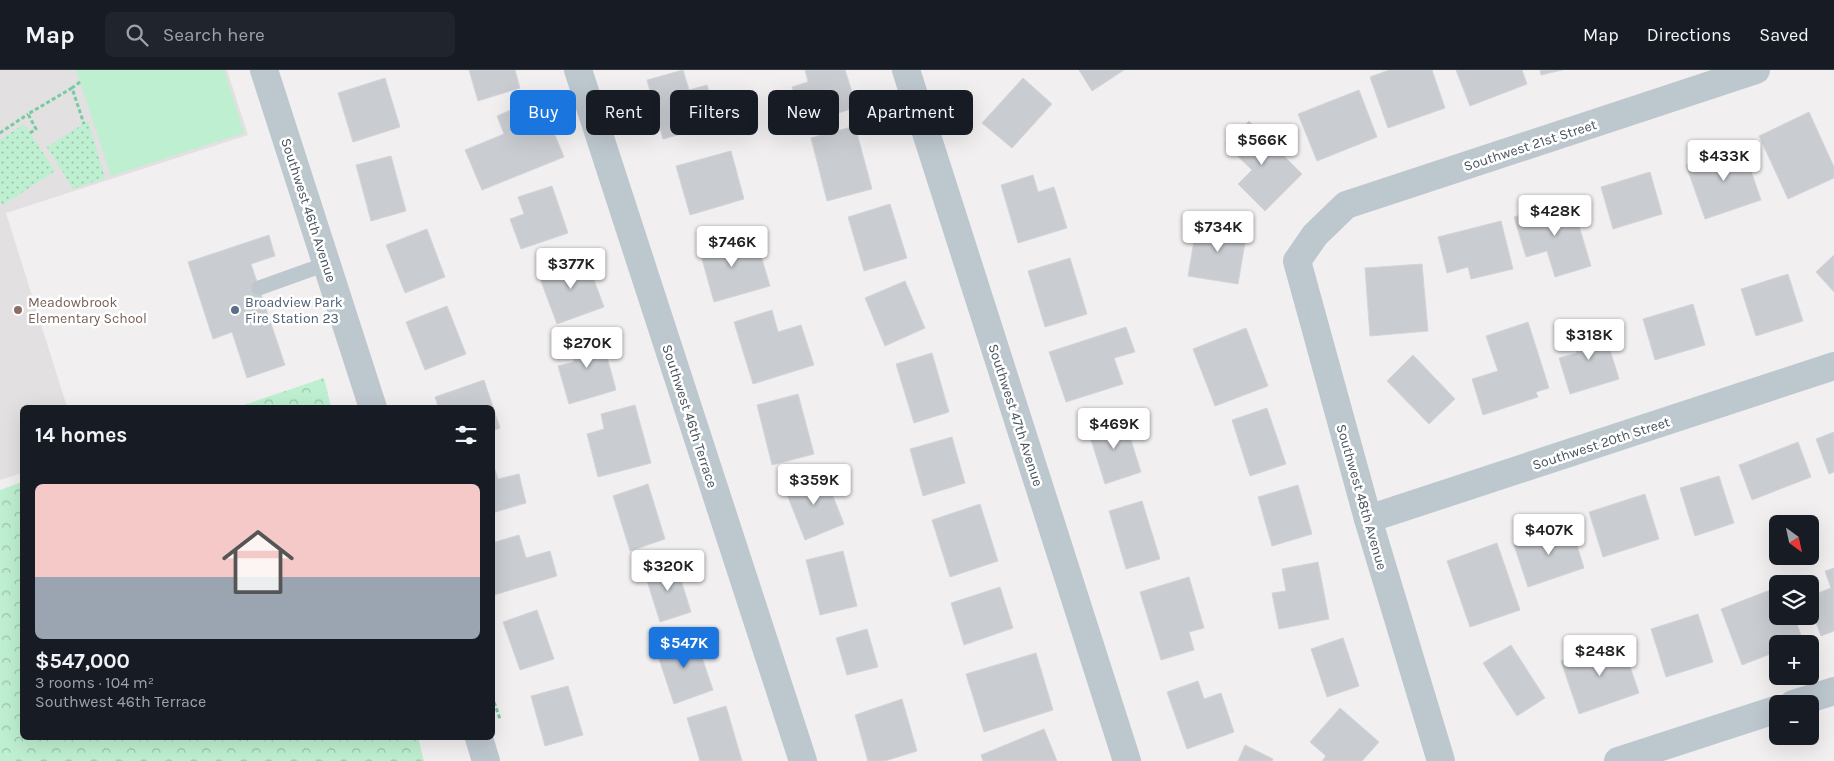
<!DOCTYPE html>
<html lang="en">
<head>
<meta charset="utf-8">
<style>
  :root { --surface:#171b24; --page:#20242c; --text:#f1f3f6; --muted:#9ea1a6; --line:#363941; --accent:#1b75df }
  body { margin:0; font-family:Karla,sans-serif; background:var(--page); color:var(--text); height:100vh; display:flex; flex-direction:column; font-size:19px; white-space:nowrap }
  * { box-sizing:border-box; margin:0 }
  p { font-size:16px; color:var(--muted) }
  .icon { flex:none; width:28px; height:28px; fill:none; stroke:currentColor; stroke-width:2; stroke-linecap:round; stroke-linejoin:round }
  .map { position:relative; flex:1; overflow:hidden }
  .panel { position:absolute; left:20px; top:335px; width:475px; height:335px; display:flex; flex-direction:column; background:var(--surface); border-radius:8px; box-shadow:0 5px 20px #0002 }
  .panel>* { flex:none }
  .guide { position:absolute; left:510px; top:20px; width:475px; height:45px; display:flex; gap:10px }
  .needle { width:32px; rotate:147deg }
  .fabs { position:absolute; left:1769px; top:445px; display:grid; gap:10px }
  .fabs a { display:grid; place-items:center; width:50px; height:50px; border-radius:8px; background:var(--surface); box-shadow:0 5px 20px #0002; font-size:25px }
  .price { position:absolute; translate:-50% -42px; padding:0 11px; border-radius:5px; background:#fff; color:#222; font-size:16px; line-height:32px; filter:drop-shadow(0 1px 2px #0008) }
  .price::after { content:''; position:absolute; left:50%; top:30px; width:15px; height:11px; margin-left:-8px; background:inherit; clip-path:polygon(0 0,100% 0,50% 100%) }
  .price.selected { background:var(--accent); color:#fff }
  ul { padding:0; list-style:none }
  li { display:grid; align-content:center; gap:10px; height:265px; padding:0 15px }
  li span { display:grid; place-items:center; height:155px; border-radius:8px; color:#555 }
  li>.icon { margin-inline-start:auto }
  span .icon { width:90px; height:90px; fill:#fffc; stroke-width:1 }
  li b { font-size:21px }
  h2 { display:flex; justify-content:space-between; align-items:center; height:60px; padding:0 15px; font-size:21px }
  .tag { padding:0 18px; border-radius:8px; background:var(--surface); box-shadow:0 5px 20px #0002; font-size:18px; line-height:45px }
  .tag.selected { background:var(--accent); color:#fff }
  header { display:flex; align-items:center; gap:30px; box-sizing:border-box; height:70px; padding:0 25px; background:var(--surface); border-bottom:1px solid var(--line) }
  header strong { font-size:24px }
  nav { display:flex; gap:28px; margin-inline-start:auto; font-size:18px }
  .search { width:350px; height:45px; background:var(--page); display:flex; align-items:center; gap:12px; box-sizing:border-box; padding:0 18px; border-radius:8px; color:var(--muted); font-size:19px }
  .map>svg:first-child { display:block }
  .education { fill:#e2e0e1 }
  .grass { fill:#beefd0 }
  .forest { fill:url(#forest-crowns) }
  .park { fill:url(#park-dots) }
  .building { fill:#c9ccd1; stroke:#d3d5da }
  .lines { fill:none; stroke-linecap:round; stroke-linejoin:round }
  .path { stroke:#76cca0; stroke-width:3; stroke-dasharray:4 2.5; stroke-linecap:butt }
  .service { stroke:#bdc7ce; stroke-width:15 }
  .minor { stroke:#bdc7ce; stroke-width:28 }
  .education-dot { fill:#8d6e63; stroke:#fff; stroke-width:2 }
  .service-dot { fill:#5c6f8a; stroke:#fff; stroke-width:2 }
  .labels { text-anchor:middle; stroke-width:5; stroke-linejoin:round; paint-order:stroke }
  .street-label { font-size:14px; fill:#47535c; stroke:#fff }
  .education-label { font-size:14px; fill:#785e54; stroke:#fff; text-anchor:start }
  .service-label { font-size:14px; fill:#4e5e75; stroke:#fff; text-anchor:start }
</style>
</head>
<body>
<header>
<strong>Map</strong>
<div class="search"><svg class="icon" aria-label="search" viewBox="0 0 24 24"><circle cx="10" cy="10" r="6"/><path d="M15 15l6 6"/></svg>Search here</div>
<nav><a>Map</a><a>Directions</a><a>Saved</a></nav>
</header>
<div class="map">
<svg width="1834" height="691" viewBox="0 0 1834 691">
  <defs>
    <pattern id="forest-crowns" width="20" height="18" patternUnits="userSpaceOnUse" patternTransform="scale(1.25)"><rect width="20" height="18" fill="#beefd0"/><path d="M2 6a3 3 0 1 1 6 0M12 15a3 3 0 1 1 6 0" fill="none" stroke="#9cc4ac"/></pattern>
    <pattern id="park-dots" width="8" height="8" patternUnits="userSpaceOnUse" patternTransform="scale(1.25)"><rect width="8" height="8" fill="#beefd0"/><path d="M2 2h.1M6 6h.1" fill="none" stroke="#9cc4ac" stroke-width="1.8" stroke-linecap="round"/></pattern>
  </defs>
  <rect width="100%" height="100%" fill="#f1efef"/>
  <polygon class="education" points="0,0 227,0 248,65 6,143 67,337 22,338 22,403 0,410"/>
  <polygon class="grass" points="76,0 224,0 244,63 111,106"/>
  <g class="forest">
    <polygon points="324,308 331,337 238,337"/>
    <polygon points="22,412 22,668 418,668 424,691 0,691 0,420"/>
  </g>
  <g class="park">
    <polygon points="88,51 105,108 73,119 47,77"/>
    <polygon points="24,54 55,101 3,135 0,131 0,70"/>
  </g>
  <g class="building">
    <polygon points="469,0 515,0 520,18 478,31"/>
    <polygon points="683,0 689,20 707,15 718,54 663,69 647,10"/>
    <polygon points="805,0 845,0 857,37 804,54 792,17 808,12"/>
    <polygon points="1079,0 1124,0 1092,21"/>
    <polygon points="1389,0 1432,0 1445,38 1388,58 1370,7"/>
    <polygon points="1456,0 1522,0 1527,14 1470,36"/>
    <polygon points="1540,0 1562,0 1541,5"/>
    <polygon points="385,8 400,57 353,72 338,23"/>
    <polygon points="1023,8 1052,34 1012,78 982,53"/>
    <polygon points="1359,20 1377,67 1317,91 1298,44"/>
    <polygon points="527,33 539,63 552,58 564,87 482,120 465,80 504,64 497,46"/>
    <polygon points="1809,42 1834,97 1834,108 1788,129 1759,66"/>
    <polygon points="1249,51 1302,104 1265,141 1238,114 1252,100 1225,74"/>
    <polygon points="855,56 872,119 827,131 811,68"/>
    <polygon points="1742,75 1761,130 1705,149 1686,95"/>
    <polygon points="731,81 744,129 690,145 676,96"/>
    <polygon points="391,86 406,141 371,151 356,95"/>
    <polygon points="1650,102 1662,144 1613,159 1601,117"/>
    <polygon points="1033,105 1038,122 1054,117 1067,158 1018,173 1001,115"/>
    <polygon points="552,116 568,163 521,179 510,149 524,144 518,127"/>
    <polygon points="1571,129 1591,196 1555,207 1547,181 1526,187 1514,147"/>
    <polygon points="890,134 907,188 864,201 848,147"/>
    <polygon points="1501,151 1513,199 1471,209 1468,197 1447,203 1438,167"/>
    <polygon points="1197,153 1247,161 1238,214 1188,206"/>
    <polygon points="427,159 445,207 405,223 386,175"/>
    <polygon points="734,164 739,181 758,176 770,216 714,232 698,175"/>
    <polygon points="269,165 275,186 251,194 285,295 247,308 232,262 213,269 188,192"/>
    <polygon points="585,185 604,237 557,254 538,203"/>
    <polygon points="1834,185 1834,222 1816,202"/>
    <polygon points="1070,188 1087,244 1045,257 1028,201"/>
    <polygon points="1422,194 1428,261 1370,266 1365,198"/>
    <polygon points="1788,204 1803,251 1756,266 1741,219"/>
    <polygon points="905,211 925,258 885,276 865,228"/>
    <polygon points="1693,234 1705,275 1655,290 1643,249"/>
    <polygon points="447,236 466,284 425,300 406,252"/>
    <polygon points="772,240 778,262 801,255 814,295 753,314 734,252"/>
    <polygon points="1528,252 1549,318 1536,322 1538,327 1483,345 1472,309 1498,301 1486,266"/>
    <polygon points="1602,254 1619,309 1570,324 1559,288 1577,283 1571,264"/>
    <polygon points="1126,257 1135,282 1114,288 1123,314 1066,332 1049,282"/>
    <polygon points="1246,258 1268,316 1215,336 1193,279"/>
    <polygon points="600,261 616,320 569,334 558,296 574,292 568,271"/>
    <polygon points="932,283 949,342 914,353 896,294"/>
    <polygon points="1413,285 1455,329 1429,354 1387,311"/>
    <polygon points="484,310 500,358 492,361 492,338 439,338 435,327"/>
    <polygon points="798,324 814,384 772,395 757,335"/>
    <polygon points="635,335 651,393 598,407 587,364 604,359 601,344"/>
    <polygon points="1267,338 1286,394 1250,406 1232,350"/>
    <polygon points="1123,345 1141,402 1105,414 1087,357"/>
    <polygon points="1834,362 1834,402 1829,404 1816,369"/>
    <polygon points="952,367 965,413 923,426 910,379"/>
    <polygon points="1798,372 1811,407 1752,430 1739,395"/>
    <polygon points="492,391 498,409 519,404 526,433 492,443"/>
    <polygon points="823,401 844,454 805,470 784,417"/>
    <polygon points="1719,406 1734,453 1695,466 1680,418"/>
    <polygon points="648,414 665,469 630,481 613,426"/>
    <polygon points="1298,415 1312,464 1272,476 1258,427"/>
    <polygon points="1645,424 1659,469 1603,487 1589,442"/>
    <polygon points="1142,431 1160,489 1126,499 1109,441"/>
    <polygon points="980,434 998,491 950,507 932,450"/>
    <polygon points="1571,456 1584,498 1528,517 1514,475"/>
    <polygon points="519,465 526,488 550,481 557,506 494,525 492,519 492,473"/>
    <polygon points="1497,473 1520,540 1470,557 1447,491"/>
    <polygon points="843,481 857,536 820,545 806,490"/>
    <polygon points="675,491 691,542 660,552 644,501"/>
    <polygon points="1318,492 1329,549 1279,559 1272,523 1286,521 1282,499"/>
    <polygon points="1834,498 1834,561 1821,566 1810,536 1810,526 1831,518 1825,501"/>
    <polygon points="1189,507 1204,558 1189,562 1194,580 1161,590 1140,522"/>
    <polygon points="1000,517 1013,558 964,575 951,533"/>
    <polygon points="1778,517 1778,546 1794,546 1803,571 1797,574 1778,574 1778,581 1742,595 1721,539"/>
    <polygon points="537,540 554,589 520,600 503,552"/>
    <polygon points="1698,544 1713,592 1666,607 1651,559"/>
    <polygon points="867,559 878,597 847,605 836,568"/>
    <polygon points="694,564 713,620 674,634 655,577"/>
    <polygon points="1343,568 1359,616 1327,627 1311,579"/>
    <polygon points="1621,570 1639,623 1579,644 1561,591"/>
    <polygon points="1511,575 1545,628 1517,646 1483,593"/>
    <polygon points="1036,583 1053,640 984,662 966,604"/>
    <polygon points="1198,611 1204,629 1221,623 1234,662 1187,679 1167,622"/>
    <polygon points="568,616 583,665 545,676 531,626"/>
    <polygon points="902,629 917,681 885,691 868,691 855,645"/>
    <polygon points="726,636 742,691 700,691 687,648"/>
    <polygon points="1340,638 1379,672 1362,691 1322,691 1326,686 1310,672"/>
    <polygon points="1044,659 1057,691 983,691 981,685"/>
    <polygon points="1245,675 1273,689 1272,691 1238,691"/>
  </g>
  <g class="lines">
    <g class="path">
      <polyline points="80,12 72,18 84,54"/>
      <polyline points="0,63 28,44"/>
      <polyline points="30,63 36,59 28,44 72,18"/>
      <polyline points="492,626 500,649"/>
    </g>
    <polyline class="service" points="259,218 326,194"/>
    <g class="minor">
      <polyline points="264,0 373,338"/>
      <polyline points="578,0 803,691"/>
      <polyline points="906,0 1127,691"/>
      <polyline points="1368,449 1834,296"/>
      <polyline points="1793,634 1834,621"/>
      <polyline points="479,668 486,691"/>
      <polyline points="1441,691 1368,449 1297,191 1315,165 1346,135 1756,0"/>
      <polyline points="1618,691 1778,639"/>
    </g>
  </g>
  <circle class="education-dot" cx="18" cy="240" r="5"/>
  <circle class="service-dot" cx="235" cy="240" r="5"/>
  <g class="labels">
    <g class="street-label">
      <text transform="translate(1530 75) rotate(-18)" y="5">Southwest 21st Street</text>
      <text transform="translate(309 140) rotate(72)" y="5">Southwest 46th Avenue</text>
      <text transform="translate(1016 345) rotate(72)" y="5">Southwest 47th Avenue</text>
      <text transform="translate(690 346) rotate(72)" y="5">Southwest 46th Terrace</text>
      <text transform="translate(1601 373) rotate(-18)" y="5">Southwest 20th Street</text>
      <text transform="translate(1362 427) rotate(74)" y="5">Southwest 48th Avenue</text>
    </g>
    <g class="education-label">
      <text x="28" y="237">Meadowbrook<tspan x="28" dy="16">Elementary School</tspan></text>
    </g>
    <g class="service-label">
      <text x="245" y="237">Broadview Park<tspan x="245" dy="16">Fire Station 23</tspan></text>
    </g>
  </g>
</svg>
<div class="fabs">
<a><svg class="needle" viewBox="-14 -14 28 28"><path d="M0-13l5 13h-10z" fill="#e53935"/><path d="M0 13l5-13h-10z" fill="#9ea1a6"/></svg></a>
<a><svg class="icon" aria-label="layers" viewBox="0 0 24 24"><path d="M12 4l9 5-9 5-9-5zM3 14l9 5 9-5"/></svg></a>
<a>+</a>
<a>−</a>
</div>
<b class="price" style="left:1262px;top:96px">$566K</b>
<b class="price" style="left:1724px;top:112px">$433K</b>
<b class="price" style="left:1555px;top:167px">$428K</b>
<b class="price" style="left:1218px;top:183px">$734K</b>
<b class="price" style="left:732px;top:198px">$746K</b>
<b class="price" style="left:571px;top:220px">$377K</b>
<b class="price" style="left:1589px;top:291px">$318K</b>
<b class="price" style="left:587px;top:299px">$270K</b>
<b class="price" style="left:1114px;top:380px">$469K</b>
<b class="price" style="left:814px;top:436px">$359K</b>
<b class="price" style="left:1549px;top:486px">$407K</b>
<b class="price" style="left:668px;top:522px">$320K</b>
<b class="price selected" style="left:684px;top:599px">$547K</b>
<b class="price" style="left:1600px;top:607px">$248K</b>
<div class="guide">
<a class="tag selected">Buy</a>
<a class="tag">Rent</a>
<a class="tag">Filters</a>
<a class="tag">New</a>
<a class="tag">Apartment</a>
</div>
<section class="panel">
<h2>14 homes<svg class="icon" aria-label="filters" viewBox="0 0 24 24"><path d="M4 7h16M4 17h16"/><circle cx="9" cy="7" r="2"/><circle cx="15" cy="17" r="2"/></svg></h2>
<ul>
<li><span style="background:linear-gradient(#f6c9c9 60%,#9aa5b1 0)"><svg class="icon" aria-label="home" viewBox="0 0 24 24"><path d="M3 11l9-7 9 7M6 9v11h12V9"/></svg></span><div><b>$547,000</b><p>3 rooms · 104 m²</p><p>Southwest 46th Terrace</p></div></li>
</ul>
</section>
</div>
</body>
</html>
